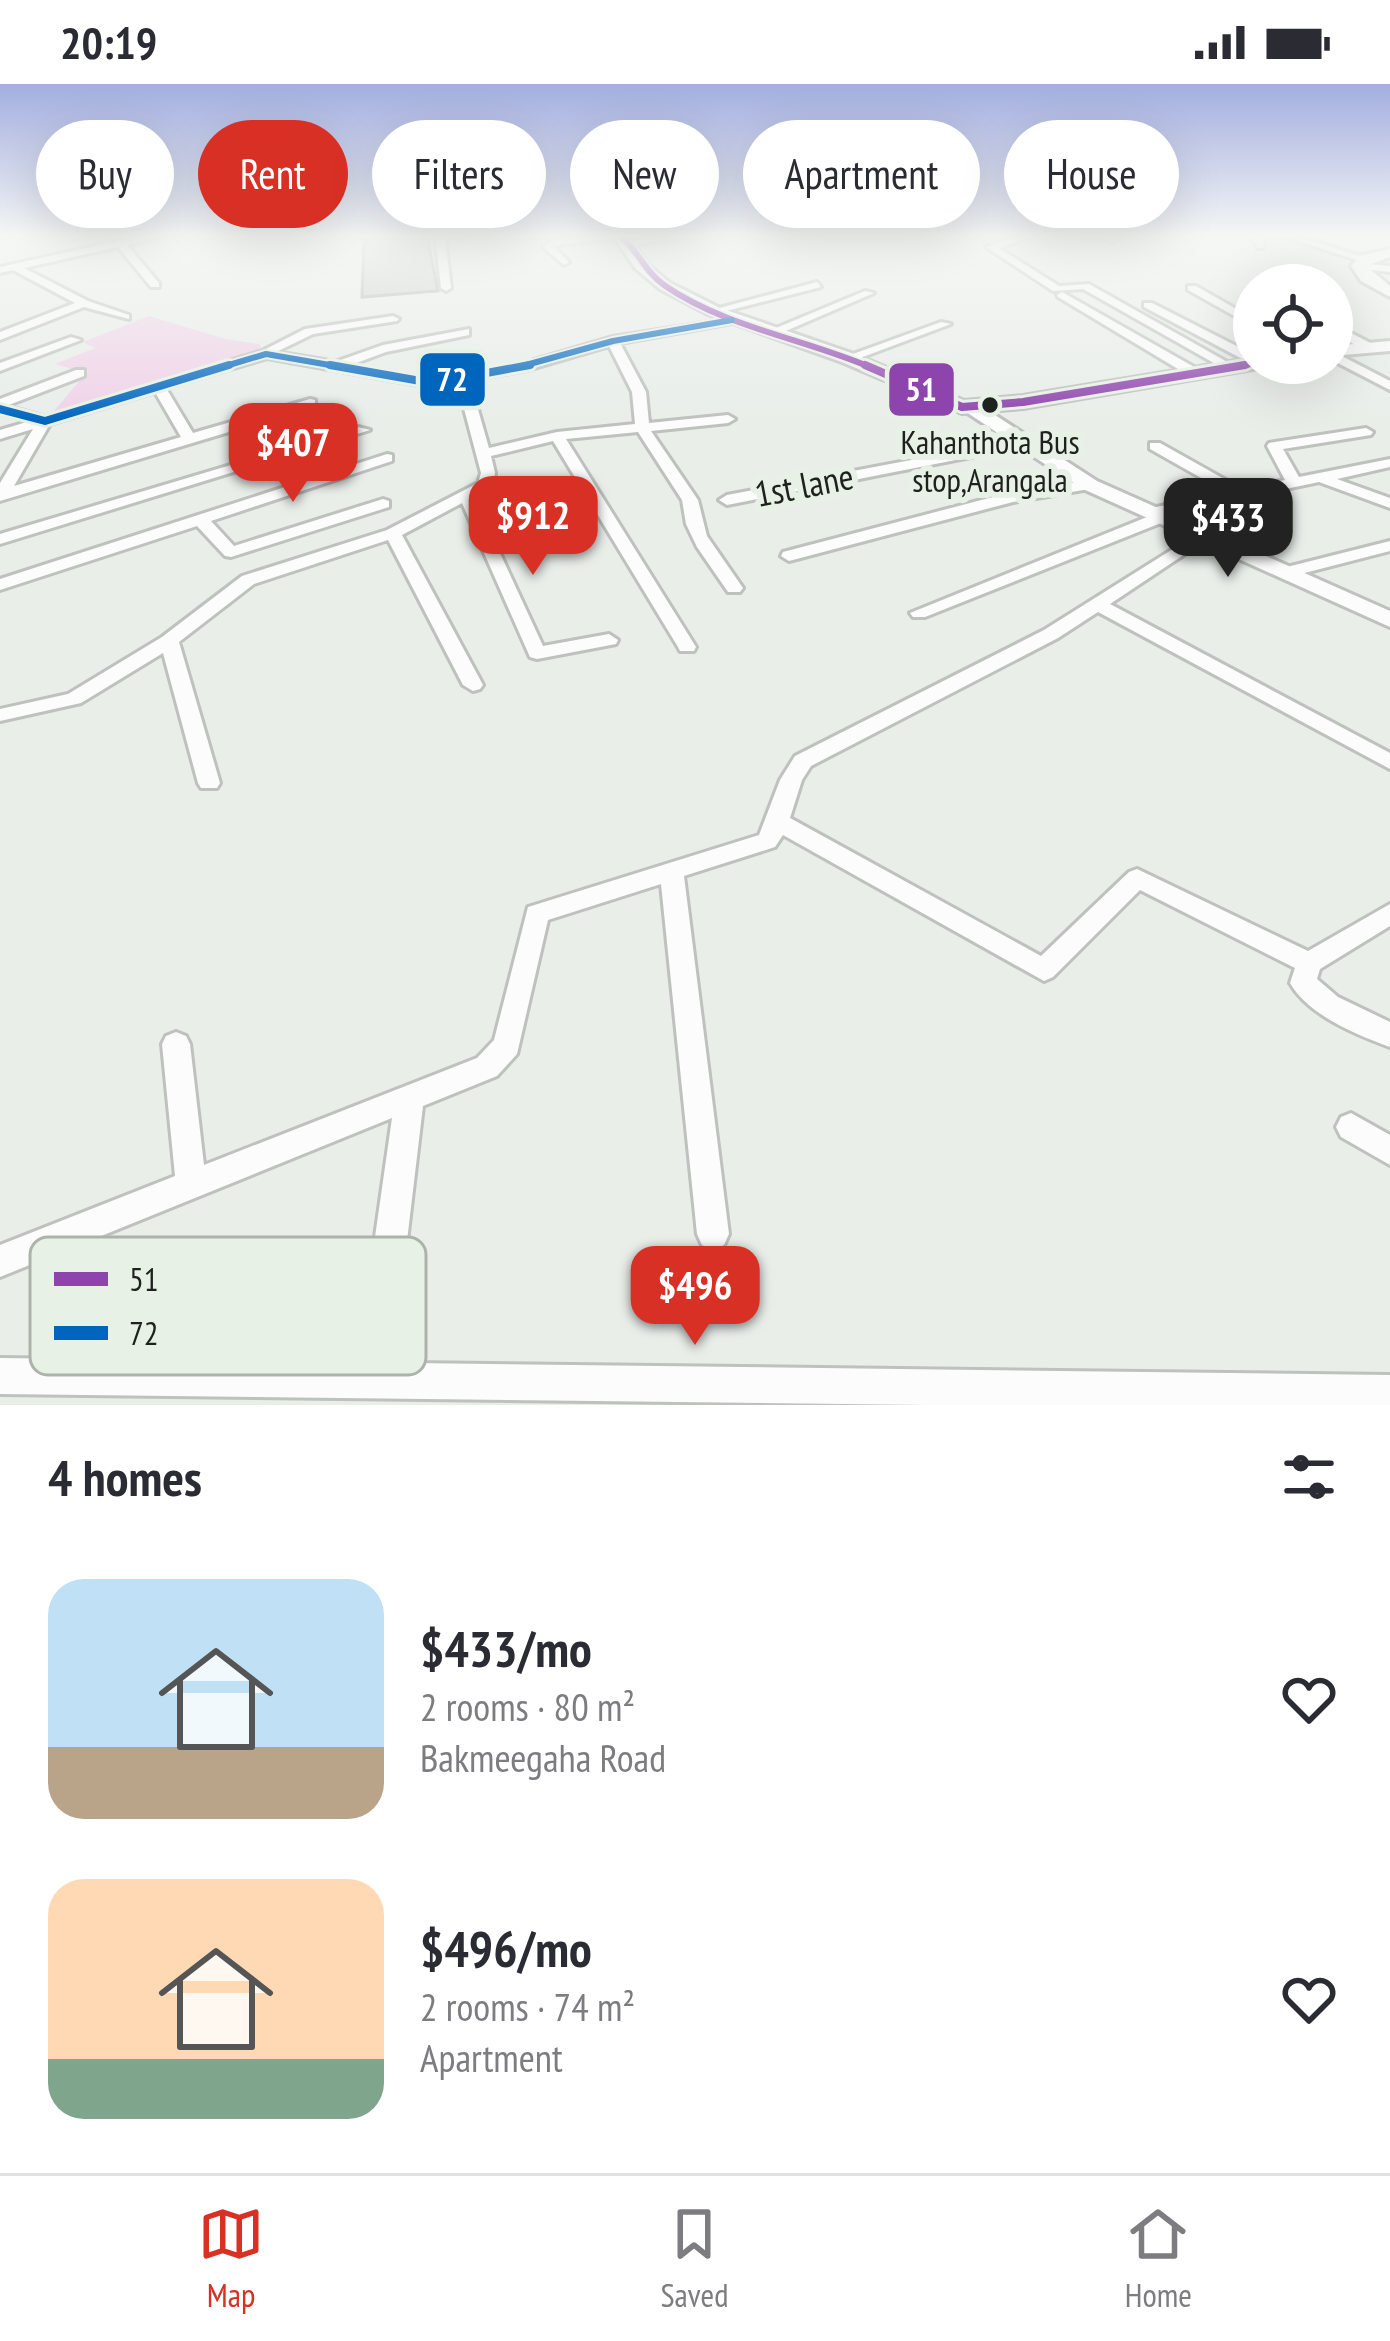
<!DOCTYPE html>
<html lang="en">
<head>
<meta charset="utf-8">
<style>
  :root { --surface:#fff; --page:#f7f7f7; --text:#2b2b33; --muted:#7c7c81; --line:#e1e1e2; --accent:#d93025 }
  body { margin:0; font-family:"PT Sans Narrow",sans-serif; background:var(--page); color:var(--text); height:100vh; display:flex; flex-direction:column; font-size:45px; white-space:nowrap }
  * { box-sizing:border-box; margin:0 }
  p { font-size:39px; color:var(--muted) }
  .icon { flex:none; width:66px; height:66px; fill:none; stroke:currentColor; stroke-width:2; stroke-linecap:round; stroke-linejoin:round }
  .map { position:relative; height:1321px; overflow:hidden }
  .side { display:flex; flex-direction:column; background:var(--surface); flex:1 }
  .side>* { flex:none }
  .top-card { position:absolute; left:36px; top:36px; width:1320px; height:108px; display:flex; gap:24px }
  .controls { position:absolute; left:1233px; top:180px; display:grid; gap:24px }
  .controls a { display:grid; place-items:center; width:120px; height:120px; border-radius:50%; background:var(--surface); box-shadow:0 12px 48px #0002; font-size:60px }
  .price { position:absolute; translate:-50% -102px; padding:0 27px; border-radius:24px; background:var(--accent); color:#fff; font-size:39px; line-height:78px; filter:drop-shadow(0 3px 6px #0008) }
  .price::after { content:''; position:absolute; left:50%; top:72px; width:36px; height:27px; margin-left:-18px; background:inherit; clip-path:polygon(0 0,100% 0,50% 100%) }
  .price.active { background:#222; color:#fff }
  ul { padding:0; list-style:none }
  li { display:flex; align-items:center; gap:36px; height:300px; padding:0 48px }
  li span { display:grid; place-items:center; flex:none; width:336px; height:240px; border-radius:36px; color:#555 }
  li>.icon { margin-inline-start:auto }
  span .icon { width:144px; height:144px; fill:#fffc; stroke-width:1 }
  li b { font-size:51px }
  h2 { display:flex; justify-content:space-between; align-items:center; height:144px; padding:0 48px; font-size:51px }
  .tag { padding:0 42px; border-radius:54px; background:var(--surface); box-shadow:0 12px 48px #0002; font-size:42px; line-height:108px }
  .tag.active { background:var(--accent); color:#fff }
  .status { display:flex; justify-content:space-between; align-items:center; height:84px; padding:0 60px; background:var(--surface); direction:ltr }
  .status svg { height:33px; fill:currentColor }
  .tab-bar { display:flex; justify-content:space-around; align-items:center; height:168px; border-top:3px solid var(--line); background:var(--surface); font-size:33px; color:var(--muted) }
  .tab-bar a { display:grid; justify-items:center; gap:6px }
  .tab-bar .active { color:var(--accent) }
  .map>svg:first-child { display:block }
  .green { fill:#f0d2e8 }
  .building { fill:#c9ccc9; stroke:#abafab; stroke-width:3 }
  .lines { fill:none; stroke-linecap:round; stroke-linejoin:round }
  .minor-casing { stroke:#bec1bd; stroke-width:6 }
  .tertiary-casing { stroke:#bec1bd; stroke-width:6 }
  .secondary-casing { stroke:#bec1bd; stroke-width:6 }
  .minor { fill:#fcfcfc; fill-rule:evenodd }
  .tertiary { fill:#fcfcfc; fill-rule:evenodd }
  .secondary { fill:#fcfcfc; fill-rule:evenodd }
  .bus-1-far1-casing { stroke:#e8f1e6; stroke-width:10 }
  .bus-1-casing { stroke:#e8f1e6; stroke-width:14 }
  .bus-2-far1-casing { stroke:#e8f1e6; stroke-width:10 }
  .bus-2-casing { stroke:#e8f1e6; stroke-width:14 }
  .bus-1-far1 { stroke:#8e44ad; stroke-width:6 }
  .bus-1 { stroke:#8e44ad; stroke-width:8 }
  .bus-2-far1 { stroke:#0065bd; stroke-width:6 }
  .bus-2 { stroke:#0065bd; stroke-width:8 }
  .bus-dot { fill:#1e211d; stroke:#e8f1e6; stroke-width:4.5 }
  .labels { text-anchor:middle; stroke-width:12; stroke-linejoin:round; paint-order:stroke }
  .far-bus-label { font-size:33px; fill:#1e211d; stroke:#e8f1e6 }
  .far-street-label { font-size:36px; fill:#1e211d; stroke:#e8f1e6 }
  .key { fill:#e8f1e6; stroke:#abb3aa; stroke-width:3 }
  .key-label { font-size:33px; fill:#1e211d }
  .line-badge { stroke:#e8f1e6; stroke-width:4.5 }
  .badge-label { font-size:33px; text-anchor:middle; font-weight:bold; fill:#fff }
</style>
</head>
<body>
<div class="status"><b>20:19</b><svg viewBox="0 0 49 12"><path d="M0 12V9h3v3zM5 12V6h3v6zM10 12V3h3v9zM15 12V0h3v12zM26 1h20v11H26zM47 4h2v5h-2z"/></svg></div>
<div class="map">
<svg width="1390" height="1321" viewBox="0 0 1390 1321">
  <rect width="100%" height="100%" fill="#e9eee9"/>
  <polygon class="green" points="149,232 225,255 260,260 262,268 48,334 86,289 55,280 95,264 83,258"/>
  <polygon class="building" points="364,153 427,153 438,207 362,213"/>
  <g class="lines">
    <defs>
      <g id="minor">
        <polygon points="137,153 157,153 127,161 159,199 159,203 151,203 118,163 24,184 88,217 129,231 129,235 84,223 0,256 0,248 75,219 13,186 0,189 0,183"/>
        <polygon points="435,153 445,153 451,204 446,207 441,204"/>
        <polygon points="583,153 623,153 554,162 569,178 564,181 543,163 551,156"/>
        <polygon points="652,153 682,153 629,162 624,159"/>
        <polygon points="1015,153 1031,153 999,164 1059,202 1089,200 1238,284 1228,287 1083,205 1053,207 986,163"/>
        <polygon points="1101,153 1116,153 1117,155 1112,158"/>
        <polygon points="1254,153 1264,153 1263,164 1257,164"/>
        <polygon points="1285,153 1301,153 1369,175 1360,177"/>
        <polygon points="1358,179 1390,182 1390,188 1354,184"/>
        <polygon points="817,198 821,203 714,230 708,227"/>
        <polygon points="1188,202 1196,202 1254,235 1254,243 1188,206"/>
        <polygon points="865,207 874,209 774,252 764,249"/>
        <polygon points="1062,208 1203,288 1204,291 1193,294 1058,213 1057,211"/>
        <polygon points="1144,219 1152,219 1254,271 1254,279 1257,279 1250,279 1144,223"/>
        <path d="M393,232L399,235L397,237L313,250L276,268L335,278L383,261L469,245V251L386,268L351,281L432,295L525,279L613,253L736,234V238L732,239L620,259L646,308L649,339L728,331L735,335L728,339L651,347L698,416L707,452L743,504L740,508H728L697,463L686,440L682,416L638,348L566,355L696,563L694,567H680L678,563L553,357L491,372L495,389L493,401L474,413L543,562L609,550L618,556L616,560L537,575L530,573L462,419L402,451L483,601L480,605L473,607L463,601L388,456L254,500L179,558L220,699L217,704H201L198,699L163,569L81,619L0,637V625L68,610L162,553L242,492L387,446L478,399L481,389L462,317L430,303L267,274L166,304L193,349L310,315L315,316V322L0,417V399L33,345L0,355V346L30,337L0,329V315L76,286H84V292L6,322L45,333L262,267L305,245ZM609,262L632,308L635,340L557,348L489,364L475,315L446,300L527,286ZM155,308L181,353L14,402L50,340Z"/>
        <polygon points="941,238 951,240 852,277 842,274"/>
        <polygon points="1332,239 1374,261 1376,264 1366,267 1332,248"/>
        <polygon points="71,253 81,256 0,287 0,279"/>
        <polygon points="1332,267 1390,297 1390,306 1332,276"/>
        <polygon points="358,343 370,346 0,460 0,450"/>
        <polygon points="1366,344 1373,348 1371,351 1283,365 1299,393 1390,375 1390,383 1337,395 1390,414 1390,424 1319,398 1165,430 1168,434 1166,437 925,533 913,533 910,529 1147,433 1141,429 1143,426 1226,408 1150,365 1150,359 1160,359 1242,405 1285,396 1267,362 1269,359"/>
        <polygon points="1022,355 1027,356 1027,362 727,421 719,416 727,411"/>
        <polygon points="387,370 392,371 392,377 211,437 234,462 383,415 389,417 389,423 231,473 225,472 197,442 0,506 0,495"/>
        <polygon points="1090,396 1098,401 1095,404 1013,418 789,477 781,472 783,468 1012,408"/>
        <path d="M1200,448L1208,453L1206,456L1110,520L1390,669V685L1098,528L1058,554L811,682L802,696L790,734L1041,872L1129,788L1137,785L1308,867L1390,820V842L1320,885L1317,895L1338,913L1390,938V963C1357,951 1308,931 1290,899L1295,884L1140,806L1053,893L1044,897L783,751L775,763L684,792L729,1150L724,1161L713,1166L702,1161L697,1150L661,800L548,836L517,970L497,992L423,1022L400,1216L395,1228L383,1233L371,1228L366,1216L392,1034L0,1193V1161L175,1092L162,960L166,952L176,948L186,952L190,960L204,1081L477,974L494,956L528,823L759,751L780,696L795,672L1044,546Z"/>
        <polygon points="1390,457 1390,467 1285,494 1276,489 1279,485"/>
        <polygon points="1351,1029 1390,1051 1390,1081 1341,1053 1336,1043 1341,1033"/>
        <polygon points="0,1274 1390,1291 1390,1321 926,1321 0,1310"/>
      </g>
      <polygon id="tertiary" points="966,320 978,320 1097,397 1390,527 1390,543 1083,405 966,328"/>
      <g id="secondary">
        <polygon points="614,153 630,153 646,179 670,199 720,224 854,270 964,317 1023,312 1254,274 1254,279 1267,279 1258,284 1023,324 962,329 842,278 708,230 660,205 635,184"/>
        <polygon points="1390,165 1390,173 1366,182 1390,202 1390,213 1361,197 1351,182 1359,172"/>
        <polygon points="1390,257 1390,267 1332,272 1332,262"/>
      </g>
    </defs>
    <use href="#minor" class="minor-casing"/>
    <use href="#tertiary" class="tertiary-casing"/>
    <use href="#secondary" class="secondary-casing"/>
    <use href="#minor" class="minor"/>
    <use href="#tertiary" class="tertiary"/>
    <use href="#secondary" class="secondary"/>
    <defs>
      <g id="bus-1-far1">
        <path d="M621,153C638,166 644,187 664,201C724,243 805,255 872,284"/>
        <polyline points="1227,284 1258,279"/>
      </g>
      <polyline id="bus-1" points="865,281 962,323 1023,318 1245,281"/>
      <g id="bus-2-far1">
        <polyline points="219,284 266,270 347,284"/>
        <polyline points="515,284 613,257 732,236"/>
      </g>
      <g id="bus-2">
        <polyline points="330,281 432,299 530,281"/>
        <polyline points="0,325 45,337 229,281"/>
      </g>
    </defs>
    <use href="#bus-1-far1" class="bus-1-far1-casing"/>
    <use href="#bus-1" class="bus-1-casing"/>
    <use href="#bus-2-far1" class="bus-2-far1-casing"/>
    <use href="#bus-2" class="bus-2-casing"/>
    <use href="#bus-1-far1" class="bus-1-far1"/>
    <use href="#bus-1" class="bus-1"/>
    <use href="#bus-2-far1" class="bus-2-far1"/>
    <use href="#bus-2" class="bus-2"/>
  </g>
  <linearGradient id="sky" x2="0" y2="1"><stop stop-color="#a3aedf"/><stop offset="0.45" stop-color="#f5f7f5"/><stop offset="1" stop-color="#f5f7f5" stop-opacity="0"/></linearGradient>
  <rect width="1390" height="338" fill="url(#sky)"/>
  <circle class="bus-dot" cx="990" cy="321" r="10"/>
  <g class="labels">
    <g class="far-bus-label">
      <text x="990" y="370">Kahanthota Bus<tspan x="990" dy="38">stop,Arangala</tspan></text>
    </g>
    <g class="far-street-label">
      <text transform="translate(804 401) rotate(-11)" y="13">1st lane</text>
    </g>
  </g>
  <rect x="30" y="1153" width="396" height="138" rx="18" class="key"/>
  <rect x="54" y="1188" width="54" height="14" fill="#8e44ad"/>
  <rect x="54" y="1242" width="54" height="14" fill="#0065bd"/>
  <g class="key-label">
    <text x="129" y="1207">51</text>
    <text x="129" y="1261">72</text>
  </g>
  <g class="line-badge">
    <rect x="418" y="267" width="69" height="57" rx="12" fill="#0065bd"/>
    <rect x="887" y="277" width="69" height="57" rx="12" fill="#8e44ad"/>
  </g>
  <g class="badge-label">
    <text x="452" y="307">72</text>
    <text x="921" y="317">51</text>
  </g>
</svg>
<div class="controls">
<a><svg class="icon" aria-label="locate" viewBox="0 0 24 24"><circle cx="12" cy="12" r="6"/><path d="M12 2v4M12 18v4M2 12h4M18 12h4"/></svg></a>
</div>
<b class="price" style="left:293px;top:421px">$407</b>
<b class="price" style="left:533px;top:494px">$912</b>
<b class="price active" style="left:1228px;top:496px">$433</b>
<b class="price" style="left:695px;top:1264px">$496</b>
<div class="top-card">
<a class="tag">Buy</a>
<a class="tag active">Rent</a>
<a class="tag">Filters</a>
<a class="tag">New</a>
<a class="tag">Apartment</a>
<a class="tag">House</a>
</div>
</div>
<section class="side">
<h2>4 homes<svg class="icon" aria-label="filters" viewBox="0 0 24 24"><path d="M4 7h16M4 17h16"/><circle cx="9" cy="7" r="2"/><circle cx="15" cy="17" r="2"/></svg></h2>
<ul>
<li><span style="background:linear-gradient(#bfe0f5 70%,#b9a48a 0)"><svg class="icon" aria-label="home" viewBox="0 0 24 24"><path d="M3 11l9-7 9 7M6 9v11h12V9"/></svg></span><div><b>$433/mo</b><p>2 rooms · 80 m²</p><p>Bakmeegaha Road</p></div><svg class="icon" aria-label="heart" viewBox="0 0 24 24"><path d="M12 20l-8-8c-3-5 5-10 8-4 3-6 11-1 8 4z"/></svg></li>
<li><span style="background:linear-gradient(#ffd9b3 75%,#7fa58c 0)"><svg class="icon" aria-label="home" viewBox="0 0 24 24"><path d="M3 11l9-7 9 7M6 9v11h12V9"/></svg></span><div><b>$496/mo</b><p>2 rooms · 74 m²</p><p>Apartment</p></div><svg class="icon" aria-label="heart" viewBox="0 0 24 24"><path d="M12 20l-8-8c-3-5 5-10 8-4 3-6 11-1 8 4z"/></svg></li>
</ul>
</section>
<nav class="tab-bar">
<a class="active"><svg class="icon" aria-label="map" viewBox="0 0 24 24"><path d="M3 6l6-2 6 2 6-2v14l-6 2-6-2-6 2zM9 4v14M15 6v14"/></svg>Map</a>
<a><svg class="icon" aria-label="saved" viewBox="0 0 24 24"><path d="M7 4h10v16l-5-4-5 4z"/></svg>Saved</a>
<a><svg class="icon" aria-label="home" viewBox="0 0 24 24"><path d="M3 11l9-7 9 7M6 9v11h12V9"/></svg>Home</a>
</nav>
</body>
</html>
